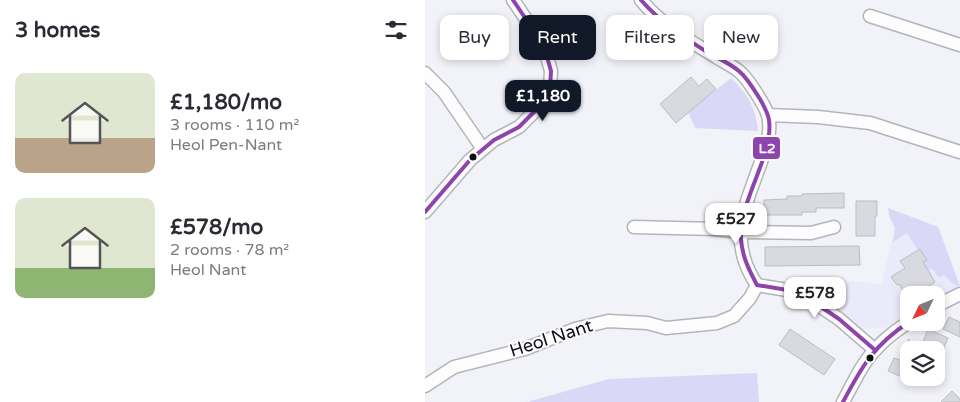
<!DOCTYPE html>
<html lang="en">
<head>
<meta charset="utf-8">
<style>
  :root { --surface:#fff; --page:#f7f7f7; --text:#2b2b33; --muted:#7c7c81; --accent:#111827 }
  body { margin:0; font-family:"Varela Round",sans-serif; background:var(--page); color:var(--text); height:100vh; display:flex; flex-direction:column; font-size:19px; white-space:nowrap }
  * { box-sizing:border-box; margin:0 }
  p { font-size:16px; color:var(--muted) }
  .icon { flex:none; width:28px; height:28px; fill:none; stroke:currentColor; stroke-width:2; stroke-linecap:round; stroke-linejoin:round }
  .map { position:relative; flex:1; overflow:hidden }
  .panel { display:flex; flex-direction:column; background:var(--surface); width:425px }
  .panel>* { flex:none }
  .hud { position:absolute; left:15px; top:15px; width:445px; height:45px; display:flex; gap:10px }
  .needle { width:32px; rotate:227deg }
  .fabs { position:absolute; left:475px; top:286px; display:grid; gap:10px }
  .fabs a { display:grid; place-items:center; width:45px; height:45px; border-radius:10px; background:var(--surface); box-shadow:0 2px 8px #0003; font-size:25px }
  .price { position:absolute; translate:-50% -42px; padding:0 11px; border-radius:10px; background:#fff; color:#222; font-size:16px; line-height:32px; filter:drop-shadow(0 1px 2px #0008) }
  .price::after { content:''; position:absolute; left:50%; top:30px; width:15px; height:11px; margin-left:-8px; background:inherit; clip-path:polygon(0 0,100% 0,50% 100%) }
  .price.active { background:var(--accent); color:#fff }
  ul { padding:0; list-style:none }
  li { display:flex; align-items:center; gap:15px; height:125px; padding:0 15px }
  li span { display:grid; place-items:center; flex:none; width:140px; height:100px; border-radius:10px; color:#555 }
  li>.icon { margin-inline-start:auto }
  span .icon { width:60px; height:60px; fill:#fffc; stroke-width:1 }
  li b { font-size:21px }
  h2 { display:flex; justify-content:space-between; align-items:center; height:60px; padding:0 15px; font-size:21px }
  .chip { padding:0 18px; border-radius:10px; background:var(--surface); box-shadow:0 2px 8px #0003; font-size:18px; line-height:45px }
  .chip.active { background:var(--accent); color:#fff }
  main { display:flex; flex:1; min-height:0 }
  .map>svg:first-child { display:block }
  .built { fill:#eaeafb }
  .green { fill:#d9d8f7 }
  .building { fill:#d9d9e0; stroke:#bcbcc4 }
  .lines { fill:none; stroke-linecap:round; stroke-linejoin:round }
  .street-casing { stroke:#b5b4bc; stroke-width:15 }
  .path { stroke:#dbdbdd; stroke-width:2; stroke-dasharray:5 2.5; stroke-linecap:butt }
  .street { stroke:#fdfdfe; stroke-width:12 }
  .bus-1-casing { stroke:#fdfdfd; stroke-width:8 }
  .bus-1 { stroke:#8e44ad; stroke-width:4 }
  .bus-dot { fill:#0e0e15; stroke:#fdfdfd; stroke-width:2 }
  .labels { text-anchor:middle; stroke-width:4; stroke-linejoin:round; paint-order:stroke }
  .street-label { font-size:18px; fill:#0e0e15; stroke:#fdfdfd }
  .line-badge { stroke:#fdfdfd; stroke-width:2 }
  .badge-label { font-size:14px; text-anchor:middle; font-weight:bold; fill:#fff }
</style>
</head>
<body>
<main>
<section class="panel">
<h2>3 homes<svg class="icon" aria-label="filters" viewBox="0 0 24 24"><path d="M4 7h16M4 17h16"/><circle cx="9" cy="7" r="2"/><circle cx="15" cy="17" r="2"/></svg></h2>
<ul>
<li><span style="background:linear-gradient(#dfe7d0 65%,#b9a48a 0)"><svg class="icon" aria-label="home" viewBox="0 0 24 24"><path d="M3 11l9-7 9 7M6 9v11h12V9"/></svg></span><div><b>£1,180/mo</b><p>3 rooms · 110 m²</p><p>Heol Pen-Nant</p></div></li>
<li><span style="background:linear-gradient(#dfe7d0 70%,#8fb573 0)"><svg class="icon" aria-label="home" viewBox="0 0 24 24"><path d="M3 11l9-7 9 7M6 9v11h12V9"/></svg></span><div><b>£578/mo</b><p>2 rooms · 78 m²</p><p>Heol Nant</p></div></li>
</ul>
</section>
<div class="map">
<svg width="535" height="402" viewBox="0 0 535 402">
  <rect width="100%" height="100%" fill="#f2f2f9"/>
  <polygon class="built" points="463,208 513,227 535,286 511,297 511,295 484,295 484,314 462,327 438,329 397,296 402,281 438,282 456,285 470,228 464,215"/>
  <g class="green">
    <path d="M306,78C322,93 331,108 333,131L270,128L263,112Z"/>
    <polygon points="463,208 513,227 535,286 528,284 519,275 514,278 507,268 503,271 498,262 501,259 495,249 493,250 482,233 468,242 470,228 464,215"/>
    <polygon points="382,281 402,281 397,296 388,290 364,283"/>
    <polygon points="332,373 334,402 102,402 184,379"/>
  </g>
  <g class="building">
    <polygon points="266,77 274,86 282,79 291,89 251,123 235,104"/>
    <polygon points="419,193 419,208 391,208 391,212 377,212 377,215 339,215 339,200 362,199 362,196 377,196 377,194"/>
    <polygon points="431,201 452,201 452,216 450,216 450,236 431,236"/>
    <polygon points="434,246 435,265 340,266 340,247"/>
    <polygon points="495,249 502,260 498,262 510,282 489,295 484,295 483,299 474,284 472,285 466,277 480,268 475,261"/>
    <polygon points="524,317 535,322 535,337 518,329"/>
    <polygon points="365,329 410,359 399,375 354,345"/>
    <polygon points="503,329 523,338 518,350 495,350"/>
    <polygon points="484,339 484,380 463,371 469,358 475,360"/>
    <polygon points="527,391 535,399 535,402 516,402"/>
  </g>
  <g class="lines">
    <defs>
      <g id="street">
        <path d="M216,0C236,25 264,40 291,57C299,62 310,67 316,73C325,82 339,104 343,115C347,130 342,146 337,159C321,205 301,240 332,285L374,292L414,319L450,350"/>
        <polyline points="445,16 535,45"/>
        <polyline points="0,73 19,92 58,149"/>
        <polyline points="343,115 393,117 445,123 535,152"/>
        <polyline points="0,212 45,160 69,140 94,127 114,107 125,90 126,71 119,46 88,0"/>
        <polyline points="209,227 290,229 315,232 386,233 409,227"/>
        <polyline points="511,306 535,294"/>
        <polyline points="0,386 29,367 100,349 150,329 183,321 222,323 241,328 292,323 309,316 325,298 332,285"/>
        <path d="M418,402C428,384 437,363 451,349C460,338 472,330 484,322"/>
      </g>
    </defs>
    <use href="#street" class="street-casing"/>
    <polyline class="path" points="495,291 499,295"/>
    <use href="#street" class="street"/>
    <defs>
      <g id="bus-1">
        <path d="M216,0C236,23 260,38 285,54C295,59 306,64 315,72C323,79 329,90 335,99C339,106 343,113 344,120C349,156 314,199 316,239C317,256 324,270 332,285L374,292L414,319L450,350"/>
        <polyline points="0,212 45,160 69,140 94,127 114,107 125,90 126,71 119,46 88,0"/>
        <path d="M418,402C437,366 449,345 484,322"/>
      </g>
    </defs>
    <use href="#bus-1" class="bus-1-casing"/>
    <use href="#bus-1" class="bus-1"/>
  </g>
  <g class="bus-dot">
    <circle cx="48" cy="157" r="4.5"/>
    <circle cx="445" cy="358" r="4.5"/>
  </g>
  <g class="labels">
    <g class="street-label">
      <text transform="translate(126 338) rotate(-18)" y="6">Heol Nant</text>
    </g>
  </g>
  <rect class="line-badge" x="327" y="136" width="29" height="24" rx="5" fill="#8e44ad"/>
  <g class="badge-label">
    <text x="342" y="153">L2</text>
  </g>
</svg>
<div class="fabs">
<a><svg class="needle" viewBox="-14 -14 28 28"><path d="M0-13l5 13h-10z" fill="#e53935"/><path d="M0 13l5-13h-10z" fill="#7c7c81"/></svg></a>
<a><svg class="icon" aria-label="layers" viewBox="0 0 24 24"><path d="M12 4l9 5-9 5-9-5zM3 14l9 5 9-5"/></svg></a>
</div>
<b class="price active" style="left:118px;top:122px">£1,180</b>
<b class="price" style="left:311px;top:245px">£527</b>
<b class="price" style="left:390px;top:319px">£578</b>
<div class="hud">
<a class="chip">Buy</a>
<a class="chip active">Rent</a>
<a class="chip">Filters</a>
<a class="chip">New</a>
</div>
</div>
</main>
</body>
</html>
